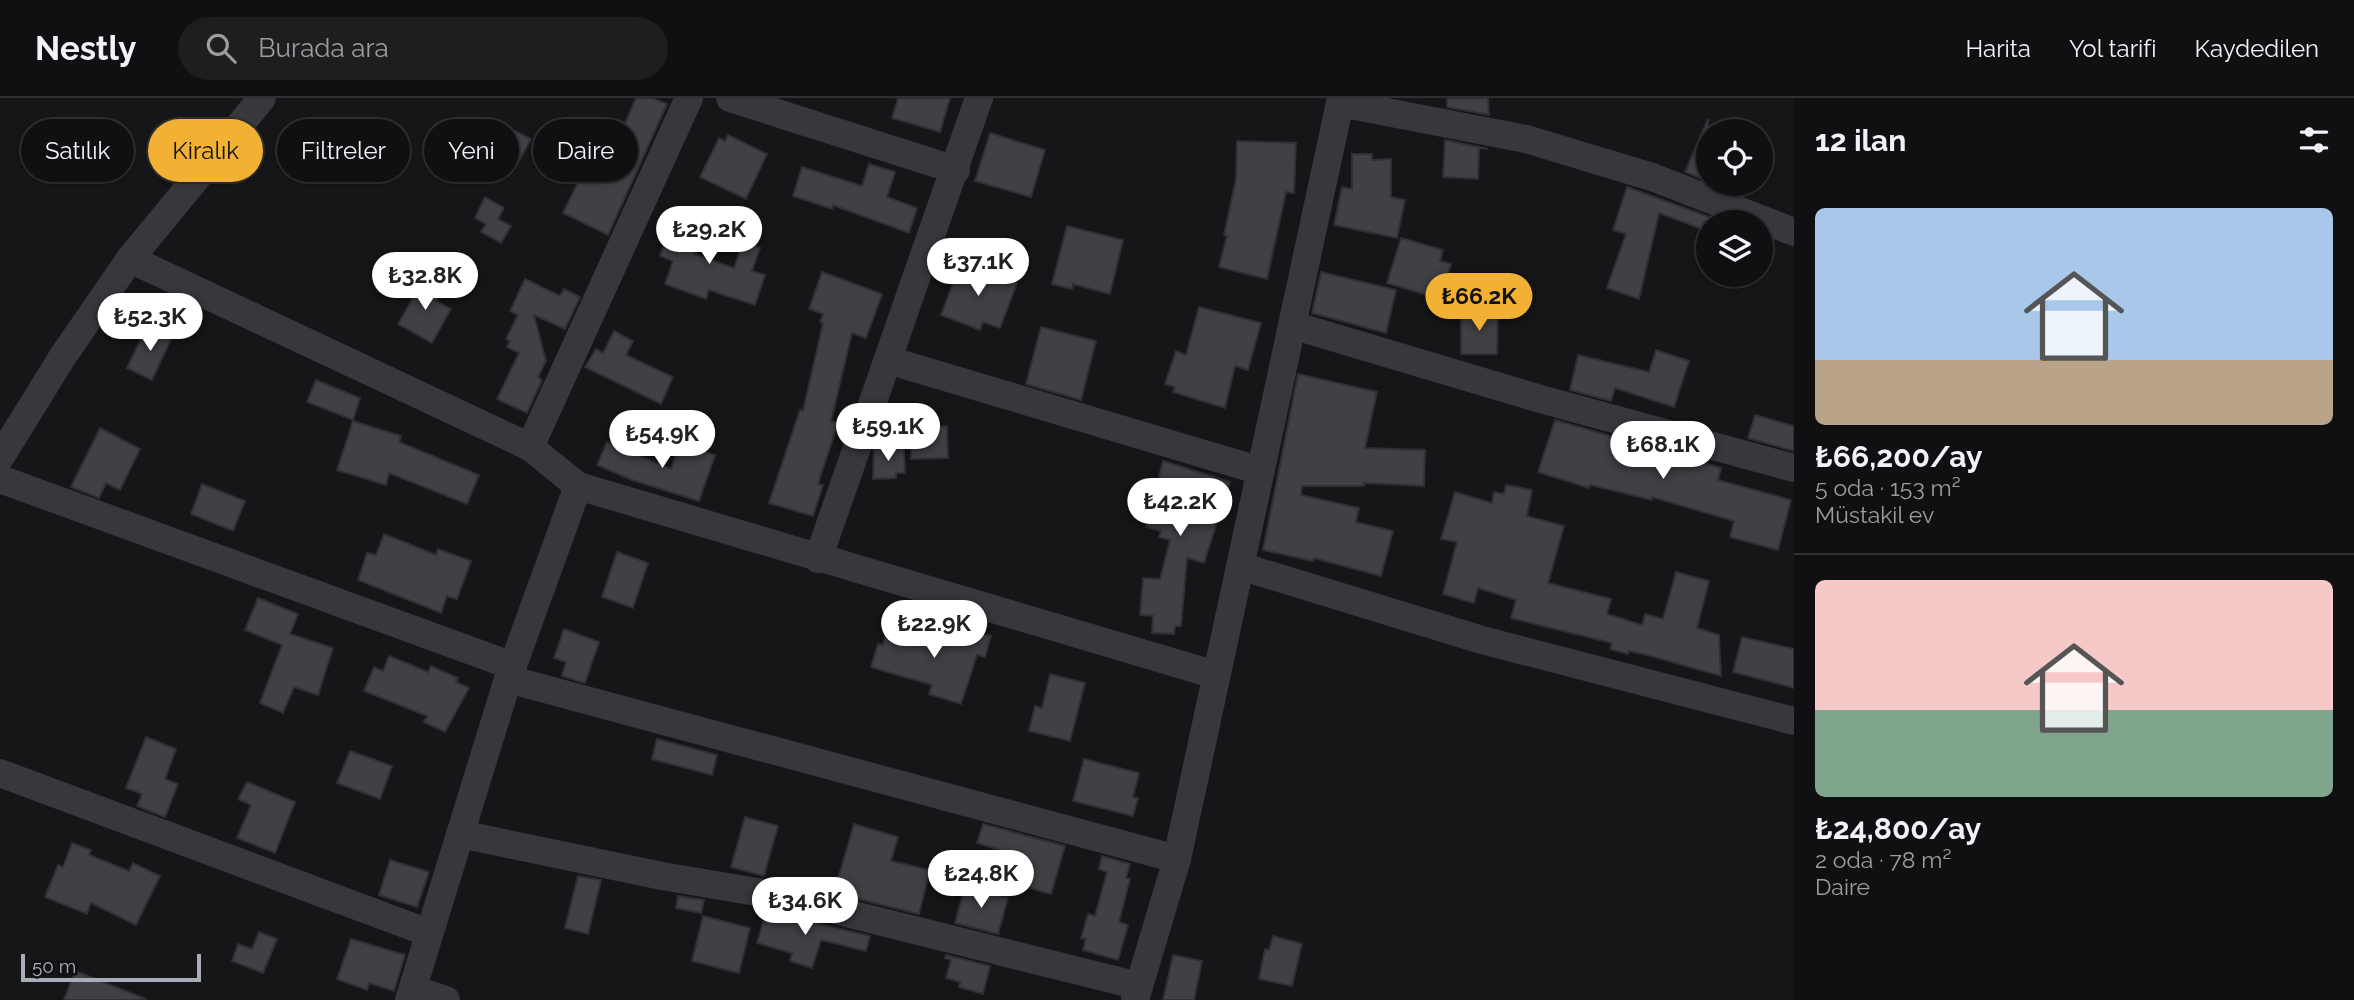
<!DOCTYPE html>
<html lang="tr">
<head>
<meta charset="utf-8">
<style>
  :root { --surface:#101012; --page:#1e1e20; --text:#f1f3f6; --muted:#9c9d9f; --line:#303032; --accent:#f2b134 }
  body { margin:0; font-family:Raleway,sans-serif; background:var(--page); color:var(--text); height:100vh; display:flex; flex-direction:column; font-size:26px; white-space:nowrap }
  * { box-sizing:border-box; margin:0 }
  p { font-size:23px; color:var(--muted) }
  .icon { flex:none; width:38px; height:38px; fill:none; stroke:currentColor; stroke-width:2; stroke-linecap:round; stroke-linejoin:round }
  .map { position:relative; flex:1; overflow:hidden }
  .details { display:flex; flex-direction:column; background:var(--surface); width:560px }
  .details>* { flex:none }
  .guide { position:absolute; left:21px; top:21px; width:665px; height:63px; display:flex; gap:14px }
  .tools { position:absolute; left:1696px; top:21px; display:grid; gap:14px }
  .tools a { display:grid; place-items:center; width:77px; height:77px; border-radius:50%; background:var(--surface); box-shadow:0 2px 5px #0004,0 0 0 2px var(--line); font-size:35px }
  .scale { position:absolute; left:21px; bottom:18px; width:180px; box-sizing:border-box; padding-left:7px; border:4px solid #a8adb8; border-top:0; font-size:19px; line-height:24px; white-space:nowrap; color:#a8adb8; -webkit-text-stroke:5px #111113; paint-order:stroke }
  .price { position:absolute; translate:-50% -60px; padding:0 16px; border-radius:24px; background:#fff; color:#222; font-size:23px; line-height:46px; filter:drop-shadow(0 2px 4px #0008) }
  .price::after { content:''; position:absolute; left:50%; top:42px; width:21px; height:16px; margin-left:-10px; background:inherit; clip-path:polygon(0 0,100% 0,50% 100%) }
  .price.active { background:var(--accent); color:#111 }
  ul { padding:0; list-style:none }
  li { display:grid; align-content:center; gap:14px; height:371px; padding:0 21px }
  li+li { border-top:2px solid var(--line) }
  li span { display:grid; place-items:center; height:217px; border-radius:10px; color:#555 }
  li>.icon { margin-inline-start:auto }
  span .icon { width:126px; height:126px; fill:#fffc; stroke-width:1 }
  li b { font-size:30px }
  h2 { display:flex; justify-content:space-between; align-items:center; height:84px; padding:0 21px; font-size:30px }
  .chip { padding:0 24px; border-radius:32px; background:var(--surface); box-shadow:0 2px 5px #0004,0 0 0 2px var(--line); font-size:24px; line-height:63px }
  .chip.active { background:var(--accent); color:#111 }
  header { display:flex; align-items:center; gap:42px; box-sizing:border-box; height:98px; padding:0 35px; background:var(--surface); border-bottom:2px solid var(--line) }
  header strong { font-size:33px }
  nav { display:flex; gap:38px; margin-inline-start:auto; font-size:24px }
  .search { width:490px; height:63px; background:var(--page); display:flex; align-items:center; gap:18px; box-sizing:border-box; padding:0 24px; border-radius:38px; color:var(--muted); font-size:26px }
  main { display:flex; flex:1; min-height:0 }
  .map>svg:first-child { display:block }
  .building { fill:#404145; stroke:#303034; stroke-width:2 }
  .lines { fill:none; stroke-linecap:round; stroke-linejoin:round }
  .minor { stroke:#37383d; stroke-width:28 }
</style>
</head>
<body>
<header>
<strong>Nestly</strong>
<div class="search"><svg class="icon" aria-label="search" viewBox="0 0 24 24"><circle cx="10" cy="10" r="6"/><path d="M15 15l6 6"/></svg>Burada ara</div>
<nav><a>Harita</a><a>Yol tarifi</a><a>Kaydedilen</a></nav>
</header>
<main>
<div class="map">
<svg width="1794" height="902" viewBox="0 0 1794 902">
  <rect width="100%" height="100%" fill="#161618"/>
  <g class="building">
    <polygon points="636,0 652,0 667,6 608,137 563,115 608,23 623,30"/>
    <polygon points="898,0 950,0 940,34 892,20"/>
    <polygon points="1447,0 1488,0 1489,17 1447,9"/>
    <polygon points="489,20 531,41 517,67 476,46"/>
    <polygon points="1708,21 1708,83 1685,74"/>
    <polygon points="990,35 1045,52 1031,99 975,83"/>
    <polygon points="728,37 767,56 746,101 700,79 719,40 725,43"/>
    <polygon points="1445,42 1488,51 1479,50 1478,81 1443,79"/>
    <polygon points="1237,43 1296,45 1294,95 1286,94 1267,181 1219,169 1227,138 1224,137 1236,81"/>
    <polygon points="1352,56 1372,56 1372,62 1391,61 1391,99 1405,102 1397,140 1334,127 1342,89 1352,91"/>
    <polygon points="869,66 895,74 887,99 917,110 909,135 833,107 832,111 793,98 802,69 862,88"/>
    <polygon points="1627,89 1715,121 1714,124 1704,124 1702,131 1659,115 1639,201 1607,190 1626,136 1613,132"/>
    <polygon points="485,99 504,110 498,121 511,128 501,145 481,134 486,126 475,120"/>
    <polygon points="674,116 704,127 694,156 734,170 743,144 760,150 752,173 765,177 755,207 709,192 706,201 665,186 673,163 660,158"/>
    <polygon points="1067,128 1123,142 1110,196 1073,186 1072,191 1052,186"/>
    <polygon points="1401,140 1443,152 1440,163 1451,166 1440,201 1387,185"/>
    <polygon points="961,164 1017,185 1000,230 983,224 980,232 941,217"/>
    <polygon points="822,174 882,196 866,240 852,235 831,323 838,325 818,386 823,387 813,418 769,405 800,312 803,313 823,225 820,224 823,216 809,211"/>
    <polygon points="1321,174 1396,192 1386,235 1312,215"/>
    <polygon points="424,181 443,191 436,203 451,211 432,245 398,226"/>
    <polygon points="525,181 560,198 564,191 580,199 565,231 534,217 546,263 538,279 542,282 527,315 497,301 519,255 507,249 510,243 506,241 518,217 510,213"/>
    <polygon points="1199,209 1261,225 1248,272 1235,268 1225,310 1173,294 1175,289 1165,286 1176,253 1186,257"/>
    <polygon points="1461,215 1498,215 1497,256 1461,256"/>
    <polygon points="147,228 172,239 152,282 127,270"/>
    <polygon points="1041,229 1096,243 1081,302 1026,286"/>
    <polygon points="614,233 633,243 626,257 673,279 661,306 585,269 596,251 603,255"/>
    <polygon points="1656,252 1689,263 1674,309 1615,290 1611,303 1570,292 1578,257 1649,274"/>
    <polygon points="1298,276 1377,294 1365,350 1425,352 1424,388 1364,385 1364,388 1302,388 1301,397 1359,410 1356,424 1393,433 1381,478 1314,460 1313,463 1263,452"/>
    <polygon points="316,282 360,300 353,322 307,304"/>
    <polygon points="1755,317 1794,328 1794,353 1748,340"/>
    <polygon points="1555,322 1721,370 1718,382 1791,402 1778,452 1730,439 1734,423 1652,399 1652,402 1590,387 1589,390 1538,374"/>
    <polygon points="353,323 401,338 399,344 479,377 467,406 389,375 386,387 337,372"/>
    <polygon points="947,328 948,360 911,361 911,329"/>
    <polygon points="100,330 140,351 120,392 106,385 99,400 71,389"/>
    <polygon points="607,344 671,371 680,345 715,357 699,403 632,382 597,367"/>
    <polygon points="904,350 905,375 896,375 896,380 873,381 874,351"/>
    <polygon points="1163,363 1230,384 1204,465 1187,460 1181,528 1175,528 1174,536 1152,535 1153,518 1140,517 1143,480 1160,481 1170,442 1159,439 1161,433 1146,429"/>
    <polygon points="202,386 245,403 233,433 191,416"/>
    <polygon points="1506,387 1532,392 1527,418 1564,428 1548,485 1611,501 1607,516 1642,527 1645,516 1663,521 1676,474 1709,483 1697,530 1719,537 1721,578 1647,557 1629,553 1628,556 1610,551 1612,545 1511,520 1516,502 1478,490 1474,505 1443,496 1457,444 1441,441 1455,394 1492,405 1494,394 1504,396"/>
    <polygon points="384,436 436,457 438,451 471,463 457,501 447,498 441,515 358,482 367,455 376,457"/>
    <polygon points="617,454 648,465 633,510 602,499"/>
    <polygon points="258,500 298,516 290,536 333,550 318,597 294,589 283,615 260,605 282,547 245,532"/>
    <polygon points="947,526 991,538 985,559 977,557 961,606 929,596 932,587 871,569 878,546 883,547 887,531 941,547"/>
    <polygon points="564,531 599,544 585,585 562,578 566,564 554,560"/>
    <polygon points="1742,539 1794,551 1794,590 1733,574"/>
    <polygon points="389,558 428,574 431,568 458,580 456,584 469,590 445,634 424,624 427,618 364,593 374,569 383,573"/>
    <polygon points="1050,576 1085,585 1070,643 1029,633 1035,608 1042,610"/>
    <polygon points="146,639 176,651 165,681 178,686 165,719 137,708 142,696 126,690"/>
    <polygon points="657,641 717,657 712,677 652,661"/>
    <polygon points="350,653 392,668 380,701 337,685"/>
    <polygon points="1084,661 1139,675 1133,699 1138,700 1133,718 1073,703"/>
    <polygon points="247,684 295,704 275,755 237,740 251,707 238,701"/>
    <polygon points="745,719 778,728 764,778 731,769"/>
    <polygon points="854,726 898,739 891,763 930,772 919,816 834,795"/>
    <polygon points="983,726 1065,748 1051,796 1012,785 1019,758 977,745"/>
    <polygon points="72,745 91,752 89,757 129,773 133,765 160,778 136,827 91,805 87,816 45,799 58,767 63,769"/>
    <polygon points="1102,758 1130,766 1126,780 1130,781 1119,824 1128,827 1118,862 1083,852 1086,841 1081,840 1088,816 1095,818 1107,774 1099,771"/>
    <polygon points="390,762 429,774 417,809 379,797"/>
    <polygon points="578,778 601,782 588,836 565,830"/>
    <polygon points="965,788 1008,800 998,836 955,825"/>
    <polygon points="678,798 704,802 701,815 676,810"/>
    <polygon points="766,813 870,838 866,853 821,842 812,870 790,863 792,855 757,845"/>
    <polygon points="703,818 750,830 739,875 692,863"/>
    <polygon points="259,834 277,841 263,875 232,863 238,846 252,851"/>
    <polygon points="1273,838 1302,846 1292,888 1259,881 1265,851 1269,852"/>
    <polygon points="351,841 405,857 394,893 369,885 367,892 337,881"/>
    <polygon points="946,857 990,868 983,896 959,889 960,884 946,880 951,862 945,860"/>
    <polygon points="1173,857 1202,863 1194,902 1163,902"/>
    <polygon points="75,873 146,901 146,902 64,902"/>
  </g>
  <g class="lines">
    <g class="minor">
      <polyline points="730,0 956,72"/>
      <polyline points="1340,5 1526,41 1652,79 1794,134"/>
      <polyline points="130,161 530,349 578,388 1216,577"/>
      <polyline points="1292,227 1544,302 1794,370"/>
      <polyline points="888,262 1261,373"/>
      <polyline points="530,349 689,0"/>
      <polyline points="0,360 63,258 130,161 262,0"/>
      <polyline points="0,381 513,568"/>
      <polyline points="818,461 979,0"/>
      <polyline points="1240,468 1482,542 1794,623"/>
      <polyline points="508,581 1177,761"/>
      <polyline points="0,675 429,835"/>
      <polyline points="460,736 662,778 774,797 1139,888"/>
      <polyline points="413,891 446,902"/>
      <polyline points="409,902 508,581 578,388"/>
      <polyline points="1135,902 1177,761 1341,0"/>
    </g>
  </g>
</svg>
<div class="tools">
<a><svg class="icon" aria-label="locate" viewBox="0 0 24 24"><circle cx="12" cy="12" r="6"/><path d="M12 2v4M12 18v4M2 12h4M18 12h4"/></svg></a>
<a><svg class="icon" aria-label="layers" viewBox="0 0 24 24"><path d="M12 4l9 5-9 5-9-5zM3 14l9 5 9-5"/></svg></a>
</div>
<div class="scale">50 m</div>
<b class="price" style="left:709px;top:168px">₺29.2K</b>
<b class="price" style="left:978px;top:200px">₺37.1K</b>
<b class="price" style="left:425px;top:214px">₺32.8K</b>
<b class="price active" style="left:1479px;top:235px">₺66.2K</b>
<b class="price" style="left:150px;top:255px">₺52.3K</b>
<b class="price" style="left:888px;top:365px">₺59.1K</b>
<b class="price" style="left:662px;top:372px">₺54.9K</b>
<b class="price" style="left:1663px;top:383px">₺68.1K</b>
<b class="price" style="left:1180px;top:440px">₺42.2K</b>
<b class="price" style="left:934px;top:562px">₺22.9K</b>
<b class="price" style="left:981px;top:812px">₺24.8K</b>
<b class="price" style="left:805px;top:839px">₺34.6K</b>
<div class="guide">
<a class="chip">Satılık</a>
<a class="chip active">Kiralık</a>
<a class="chip">Filtreler</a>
<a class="chip">Yeni</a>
<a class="chip">Daire</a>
</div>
</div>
<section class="details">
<h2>12 ilan<svg class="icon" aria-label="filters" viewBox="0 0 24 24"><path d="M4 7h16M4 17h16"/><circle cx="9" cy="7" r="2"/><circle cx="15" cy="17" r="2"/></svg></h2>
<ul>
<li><span style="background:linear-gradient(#a9c7e8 70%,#b9a48a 0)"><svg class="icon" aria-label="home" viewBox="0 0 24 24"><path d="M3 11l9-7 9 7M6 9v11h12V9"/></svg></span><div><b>₺66,200/ay</b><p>5 oda · 153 m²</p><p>Müstakil ev</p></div></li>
<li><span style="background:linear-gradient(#f6c9c9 60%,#7fa58c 0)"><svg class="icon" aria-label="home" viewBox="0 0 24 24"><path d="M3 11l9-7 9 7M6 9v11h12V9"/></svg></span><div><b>₺24,800/ay</b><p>2 oda · 78 m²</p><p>Daire</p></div></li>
</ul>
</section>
</main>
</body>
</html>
